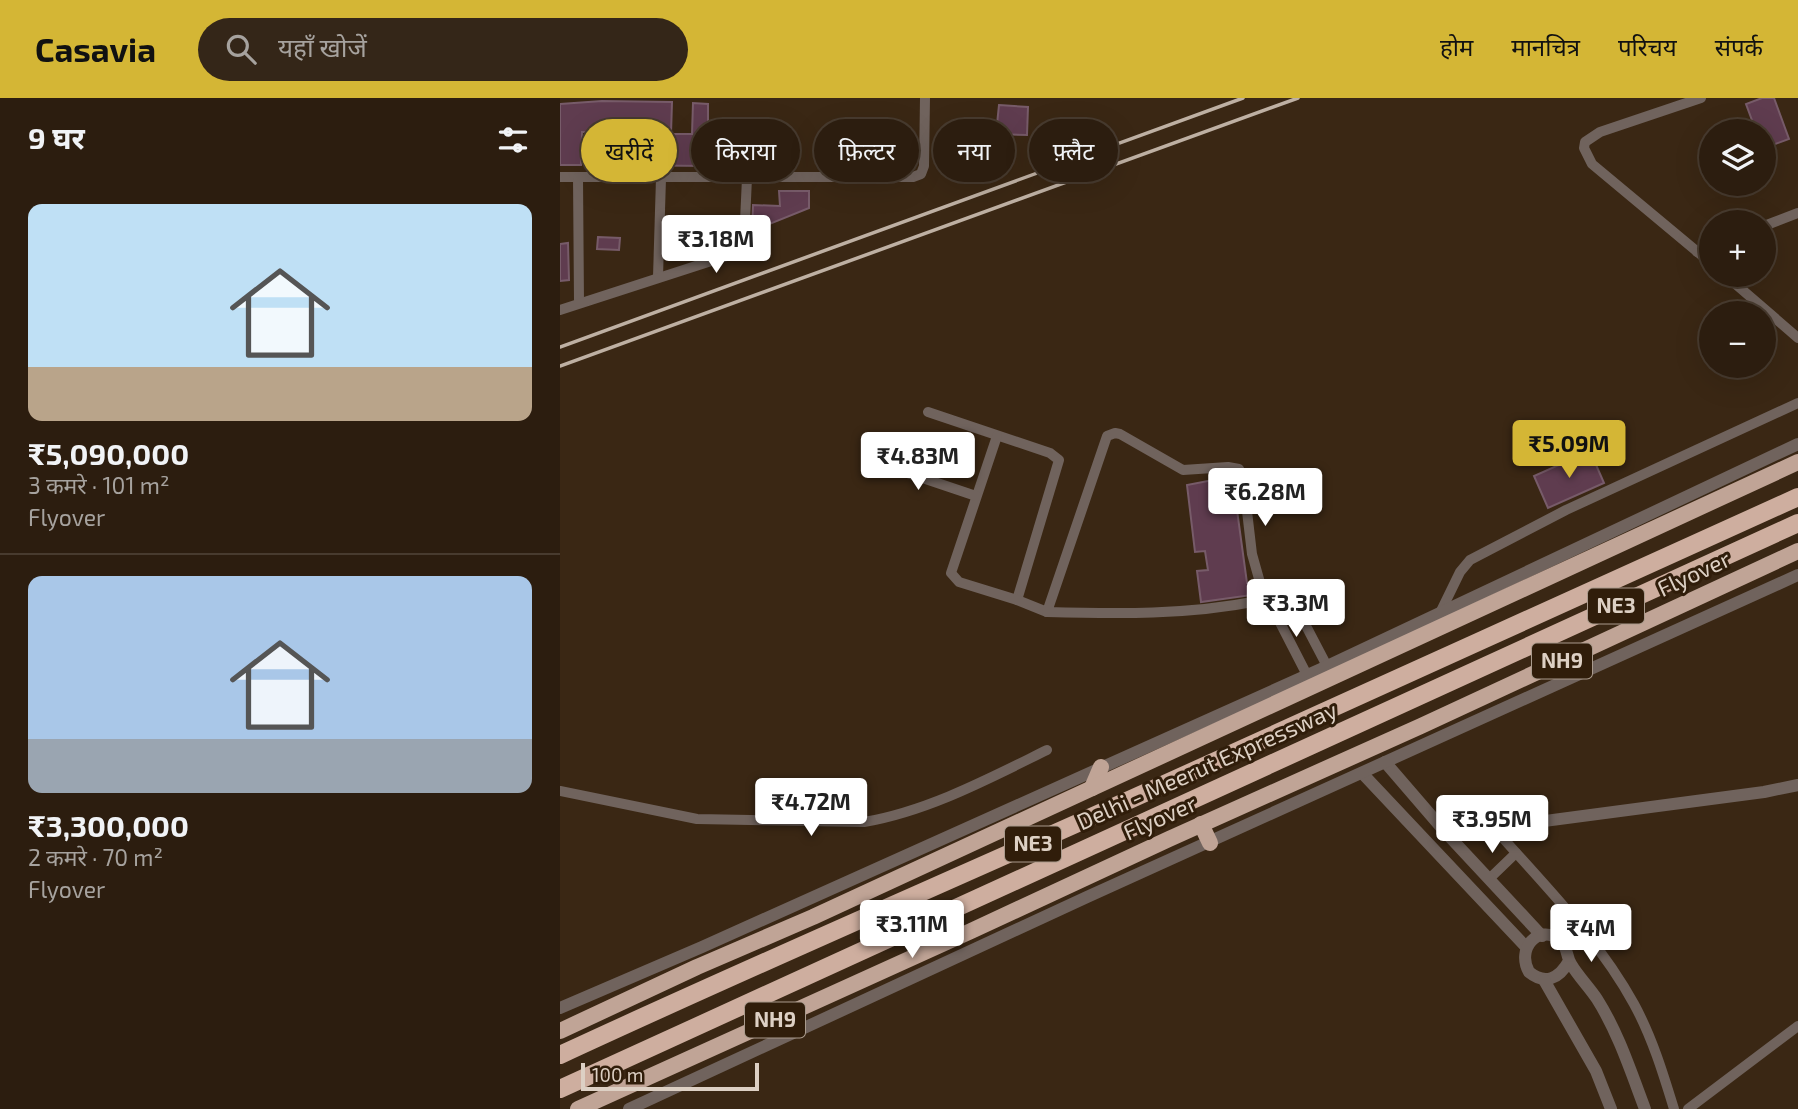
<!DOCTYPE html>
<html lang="hi">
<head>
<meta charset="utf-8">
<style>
  :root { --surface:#2c1d0f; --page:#342618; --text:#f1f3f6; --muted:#a6a29e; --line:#483b2f; --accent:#d4b635 }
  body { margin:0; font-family:"Exo 2","Noto Sans Devanagari",sans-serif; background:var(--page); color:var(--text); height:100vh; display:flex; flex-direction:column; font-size:26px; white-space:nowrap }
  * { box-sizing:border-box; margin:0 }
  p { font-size:23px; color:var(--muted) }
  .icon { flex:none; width:38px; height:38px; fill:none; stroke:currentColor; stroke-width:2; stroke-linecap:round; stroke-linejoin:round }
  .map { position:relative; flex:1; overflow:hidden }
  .sheet { display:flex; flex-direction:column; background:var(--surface); width:560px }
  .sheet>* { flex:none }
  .hud { position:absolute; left:21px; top:21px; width:665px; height:63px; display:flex; gap:14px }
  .buttons { position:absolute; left:1139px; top:21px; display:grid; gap:14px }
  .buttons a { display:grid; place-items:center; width:77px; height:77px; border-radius:50%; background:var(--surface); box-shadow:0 7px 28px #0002,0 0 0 2px var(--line); font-size:35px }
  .scale { position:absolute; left:21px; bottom:18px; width:178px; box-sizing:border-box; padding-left:7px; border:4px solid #ddd0c4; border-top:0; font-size:19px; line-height:24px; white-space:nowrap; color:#ddd0c4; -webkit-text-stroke:5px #301d0a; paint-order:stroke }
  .price { position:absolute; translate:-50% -60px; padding:0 16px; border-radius:7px; background:#fff; color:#222; font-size:23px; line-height:46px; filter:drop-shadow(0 2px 4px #0008) }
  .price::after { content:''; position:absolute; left:50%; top:42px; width:21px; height:16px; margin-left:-10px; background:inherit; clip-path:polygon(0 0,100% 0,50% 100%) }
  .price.active { background:var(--accent); color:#111 }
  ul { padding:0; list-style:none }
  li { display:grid; align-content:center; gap:14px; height:371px; padding:0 28px }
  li+li { border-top:2px solid var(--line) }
  li span { display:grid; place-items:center; height:217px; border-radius:14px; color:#555 }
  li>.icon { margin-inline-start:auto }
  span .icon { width:126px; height:126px; fill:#fffc; stroke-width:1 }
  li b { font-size:30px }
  h2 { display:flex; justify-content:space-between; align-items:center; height:84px; padding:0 28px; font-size:30px }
  .tag { padding:0 24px; border-radius:32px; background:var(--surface); box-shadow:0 7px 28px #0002,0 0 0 2px var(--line); font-size:24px; line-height:63px }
  .tag.active { background:var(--accent); color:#111 }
  header { display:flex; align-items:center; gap:42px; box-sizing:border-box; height:98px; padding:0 35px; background:var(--accent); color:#111 }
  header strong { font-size:33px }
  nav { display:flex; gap:38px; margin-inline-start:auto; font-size:24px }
  .search { width:490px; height:63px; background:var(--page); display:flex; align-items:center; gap:18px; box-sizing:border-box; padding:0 24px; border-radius:38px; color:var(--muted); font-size:26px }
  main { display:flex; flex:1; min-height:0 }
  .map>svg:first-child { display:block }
  .building { fill:#5f3c4f; stroke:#775b69; stroke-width:2 }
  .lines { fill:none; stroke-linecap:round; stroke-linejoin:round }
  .minor { stroke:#70635d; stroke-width:10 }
  .tertiary { stroke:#70635d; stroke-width:12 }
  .trunk { stroke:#c0a496; stroke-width:16 }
  .motorway { stroke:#ceae9f; stroke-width:18 }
  .rail { stroke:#beb0a3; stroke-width:3.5 }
  .labels { text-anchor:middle; stroke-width:6; stroke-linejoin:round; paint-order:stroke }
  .shield { fill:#301d0a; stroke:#a99a8c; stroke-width:2 }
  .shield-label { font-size:21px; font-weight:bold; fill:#ddd0c4 }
  .street-label { font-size:23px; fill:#ddd0c4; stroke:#301d0a }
</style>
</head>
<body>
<header>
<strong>Casavia</strong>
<div class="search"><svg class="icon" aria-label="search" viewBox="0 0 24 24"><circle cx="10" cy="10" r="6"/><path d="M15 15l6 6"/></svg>यहाँ खोजें</div>
<nav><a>होम</a><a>मानचित्र</a><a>परिचय</a><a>संपर्क</a></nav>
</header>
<main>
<section class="sheet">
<h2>9 घर<svg class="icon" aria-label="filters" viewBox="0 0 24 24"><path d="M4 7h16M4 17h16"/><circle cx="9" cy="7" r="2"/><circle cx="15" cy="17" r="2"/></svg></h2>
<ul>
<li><span style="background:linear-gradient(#bfe0f5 75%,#b9a48a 0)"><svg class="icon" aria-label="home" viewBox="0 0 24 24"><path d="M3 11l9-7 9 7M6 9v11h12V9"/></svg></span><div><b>₹5,090,000</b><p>3 कमरे · 101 m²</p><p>Flyover</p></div></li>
<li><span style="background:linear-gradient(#a9c7e8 75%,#9aa5b1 0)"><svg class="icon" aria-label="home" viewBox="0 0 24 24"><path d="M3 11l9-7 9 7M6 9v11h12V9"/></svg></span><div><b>₹3,300,000</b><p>2 कमरे · 70 m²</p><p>Flyover</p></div></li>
</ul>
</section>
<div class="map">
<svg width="1238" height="1011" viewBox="0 0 1238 1011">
  <rect width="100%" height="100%" fill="#3a2714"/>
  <g class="building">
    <polygon points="1202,0 1214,0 1229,41 1204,50 1204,33 1196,33 1186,6"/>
    <polygon points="42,3 112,4 111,36 132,36 133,5 148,6 148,68 42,67 43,34 22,34 21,67 0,67 0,6"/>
    <polygon points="439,7 468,9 467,37 436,36"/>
    <polygon points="196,40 213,41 211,72 194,72"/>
    <polygon points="315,41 335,42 334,72 314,71"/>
    <polygon points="219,93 249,93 249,110 192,133 193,107 220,108"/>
    <polygon points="38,139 60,140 59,152 37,151"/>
    <polygon points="8,145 9,182 0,183 0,146"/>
    <polygon points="1030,353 1044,385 988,410 974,378"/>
    <polygon points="674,378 676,395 671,396 673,413 677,412 687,485 690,485 692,497 641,504 637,473 648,472 645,453 635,454 627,387"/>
  </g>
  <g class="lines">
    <g class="minor">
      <polyline points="1141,0 1040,34 1025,44 1024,50 1032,66 1152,166"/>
      <polyline points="0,79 353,79 361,76 364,68 365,0"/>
      <polyline points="18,80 19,204"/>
      <polyline points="1204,128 1238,115"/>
      <polyline points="1137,154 1152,148"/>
      <polyline points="1165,177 1238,240"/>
      <polyline points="98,179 101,80"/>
      <polyline points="0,212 179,154 184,145 187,80"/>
      <polyline points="368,314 490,355 499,362 457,502"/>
      <polyline points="437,338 391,475 399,484 457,502 487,514"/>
      <polyline points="309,362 416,398"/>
      <circle cx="707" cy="497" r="11"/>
      <polyline points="718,496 726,498 733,503 767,568"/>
      <path d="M698,503C628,517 558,516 487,514L547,338L555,335L560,336L623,372L668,369L679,371L683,379L692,456L701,488"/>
      <polyline points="711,507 747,577"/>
      <polyline points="881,513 900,474 910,462 1006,412 1238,305"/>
      <path d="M0,693L137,721L304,724C368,713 428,681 487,652"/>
      <path d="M934,730C983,786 1038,840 1074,906C1092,939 1103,975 1114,1011"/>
      <polyline points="929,781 956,755"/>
      <polyline points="1128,1011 1238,928"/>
    </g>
    <g class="tertiary">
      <polyline points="825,664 887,736 982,838"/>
      <polyline points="802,675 966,849"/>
      <polyline points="887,736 1204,694 1238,687"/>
      <path d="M1009,863C999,881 985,887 969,874C956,851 978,825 1000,842C1008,849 1006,858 1011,866C1018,878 1029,889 1037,901C1058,934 1071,974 1085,1011"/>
      <polyline points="984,882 1036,973 1051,1011"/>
      <polyline points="0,910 142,849 761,571 1238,346"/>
      <polyline points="69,1011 527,799 1238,477"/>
    </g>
    <g class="trunk">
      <polyline points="532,690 541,669"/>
      <polyline points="641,726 650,745"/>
      <polyline points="0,933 137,869 253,819 1238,364"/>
      <polyline points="18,1011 411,833 609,741 861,628 1238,453"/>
    </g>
    <g class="motorway">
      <path d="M0,957C198,865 399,779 598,689C812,593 1024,495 1238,399"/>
      <polyline points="0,991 1238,425"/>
    </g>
    <g class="rail">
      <polyline points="0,249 683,0"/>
      <polyline points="0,268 738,0"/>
    </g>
  </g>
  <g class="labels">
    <g class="shield">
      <rect x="1028" y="490.5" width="56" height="35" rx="5"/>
      <rect x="972" y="545.5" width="60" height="35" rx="5"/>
      <rect x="445" y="728.5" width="56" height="35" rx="5"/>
      <rect x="185" y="904.5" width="60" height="35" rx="5"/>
    </g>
    <g class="shield-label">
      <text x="1056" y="515">NE3</text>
      <text x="1002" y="570">NH9</text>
      <text x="473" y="753">NE3</text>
      <text x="215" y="929">NH9</text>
    </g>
    <g class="street-label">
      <text transform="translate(1134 476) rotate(-25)" y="8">Flyover</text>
      <text transform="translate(647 668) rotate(-24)" y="8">Delhi - Meerut Expressway</text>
      <text transform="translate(600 720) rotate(-24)" y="8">Flyover</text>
    </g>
  </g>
</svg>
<div class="buttons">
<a><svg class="icon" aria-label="layers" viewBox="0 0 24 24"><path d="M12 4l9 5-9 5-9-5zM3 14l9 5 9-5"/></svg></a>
<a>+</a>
<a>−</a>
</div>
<div class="scale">100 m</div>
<b class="price" style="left:156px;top:177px">₹3.18M</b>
<b class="price active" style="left:1009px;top:382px">₹5.09M</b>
<b class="price" style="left:358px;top:394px">₹4.83M</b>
<b class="price" style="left:705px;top:430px">₹6.28M</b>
<b class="price" style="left:736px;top:541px">₹3.3M</b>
<b class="price" style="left:251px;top:740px">₹4.72M</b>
<b class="price" style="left:932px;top:757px">₹3.95M</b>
<b class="price" style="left:352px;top:862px">₹3.11M</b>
<b class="price" style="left:1031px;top:866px">₹4M</b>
<div class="hud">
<a class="tag active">खरीदें</a>
<a class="tag">किराया</a>
<a class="tag">फ़िल्टर</a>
<a class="tag">नया</a>
<a class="tag">फ़्लैट</a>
</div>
</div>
</main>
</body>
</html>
